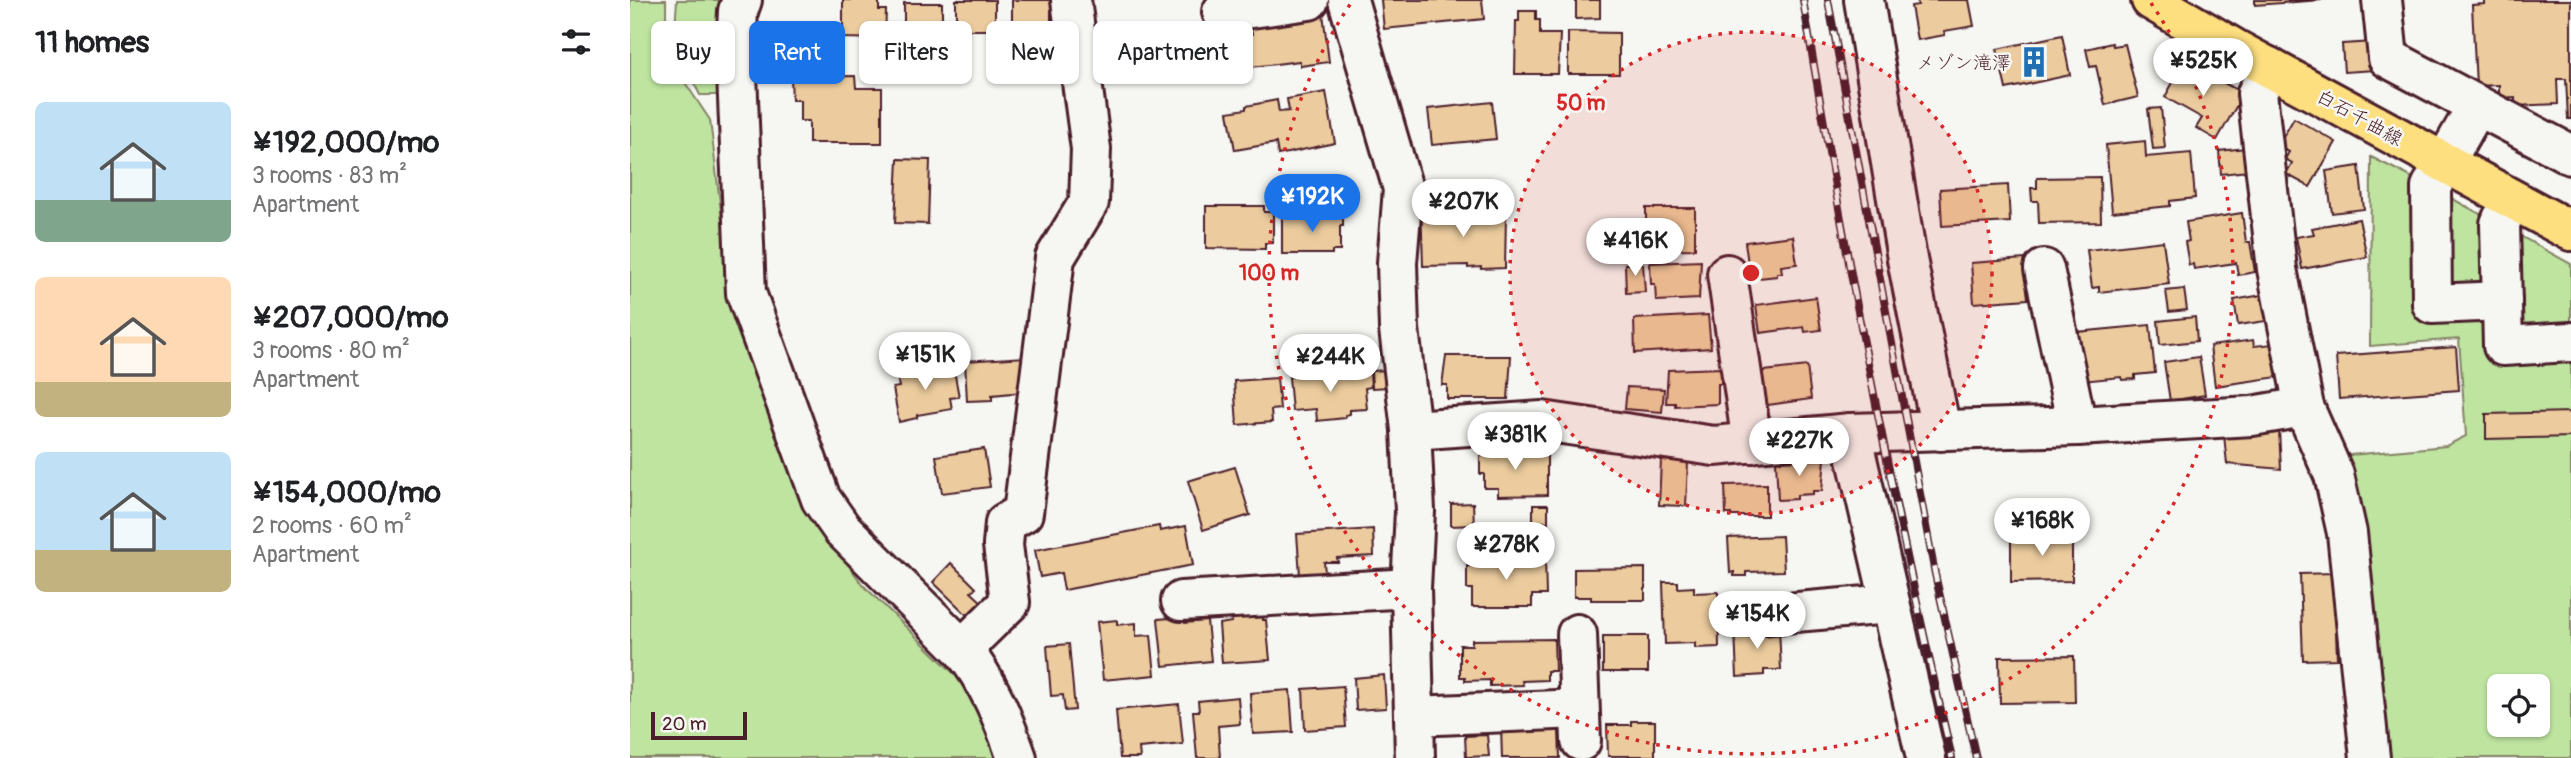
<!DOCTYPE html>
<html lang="en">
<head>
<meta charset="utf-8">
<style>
  :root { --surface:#fff; --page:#f2f2f2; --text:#202124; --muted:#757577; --accent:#1a73e8 }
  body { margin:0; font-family:Pangolin,"Klee One",sans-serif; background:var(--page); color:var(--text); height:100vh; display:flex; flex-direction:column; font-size:26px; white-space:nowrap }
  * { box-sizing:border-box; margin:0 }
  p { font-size:23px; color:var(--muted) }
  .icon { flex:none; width:38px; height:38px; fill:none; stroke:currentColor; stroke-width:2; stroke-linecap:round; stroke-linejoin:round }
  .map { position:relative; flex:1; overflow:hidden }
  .panel { display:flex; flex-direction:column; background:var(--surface); width:630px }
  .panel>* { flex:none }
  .guide { position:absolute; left:21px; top:21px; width:665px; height:63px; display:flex; gap:14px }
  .tools { position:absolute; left:1857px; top:674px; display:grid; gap:14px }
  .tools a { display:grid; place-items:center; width:63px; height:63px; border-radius:10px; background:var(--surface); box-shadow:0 2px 5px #0004; font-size:35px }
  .scale { position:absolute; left:21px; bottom:18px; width:96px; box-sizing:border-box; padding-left:7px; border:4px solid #4a1f2b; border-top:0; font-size:19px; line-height:24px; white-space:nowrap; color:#4a1f2b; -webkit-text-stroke:5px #f6f6f2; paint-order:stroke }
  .price { position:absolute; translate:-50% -60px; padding:0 16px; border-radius:24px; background:#fff; color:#222; font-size:23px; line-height:46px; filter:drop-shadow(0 2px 4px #0008) }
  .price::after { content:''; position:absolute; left:50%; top:42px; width:21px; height:16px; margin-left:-10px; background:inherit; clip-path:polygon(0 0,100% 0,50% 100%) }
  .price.on { background:var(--accent); color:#fff }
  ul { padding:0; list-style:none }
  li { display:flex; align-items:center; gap:21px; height:175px; padding:0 35px }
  li span { display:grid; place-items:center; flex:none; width:196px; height:140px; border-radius:10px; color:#555 }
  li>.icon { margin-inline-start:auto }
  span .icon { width:84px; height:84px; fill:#fffc; stroke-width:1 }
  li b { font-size:30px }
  h2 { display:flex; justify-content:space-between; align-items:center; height:84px; padding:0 35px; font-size:30px }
  .chip { padding:0 24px; border-radius:10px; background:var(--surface); box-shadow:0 2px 5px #0004; font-size:24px; line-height:63px }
  .chip.on { background:var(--accent); color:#fff }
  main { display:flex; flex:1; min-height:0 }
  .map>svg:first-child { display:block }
  .green { fill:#bee4a0; stroke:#848266; stroke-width:2; fill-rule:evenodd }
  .building { fill:#eccc9e; stroke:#4a1f2b; stroke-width:2 }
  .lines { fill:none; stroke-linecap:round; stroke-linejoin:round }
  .minor-casing { stroke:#4a1f2b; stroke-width:44 }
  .major-casing { stroke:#4a1f2b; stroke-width:44 }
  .minor { stroke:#f6f6f2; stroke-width:38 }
  .major { stroke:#fddf80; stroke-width:38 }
  .rail-casing { stroke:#4a1f2b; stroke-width:8 }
  .rail { stroke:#f6f6f2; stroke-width:5; stroke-dasharray:16; stroke-linecap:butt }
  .ring { fill:none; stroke:#d62828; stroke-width:3.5; stroke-dasharray:3.5 7 }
  .labels { text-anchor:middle; stroke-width:5; stroke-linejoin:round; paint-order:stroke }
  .poi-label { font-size:19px; fill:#4a1f2b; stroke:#f6f6f2; text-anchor:end }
  .street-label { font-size:19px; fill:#4a1f2b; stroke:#f6f6f2 }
  .centre { fill:#d62828; stroke:#f6f6f2; stroke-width:3.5 }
  .ring-label { font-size:21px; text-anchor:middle; font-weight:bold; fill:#d62828; stroke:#f6f6f2; stroke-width:5; stroke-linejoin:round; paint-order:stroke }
</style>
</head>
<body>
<main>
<section class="panel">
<h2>11 homes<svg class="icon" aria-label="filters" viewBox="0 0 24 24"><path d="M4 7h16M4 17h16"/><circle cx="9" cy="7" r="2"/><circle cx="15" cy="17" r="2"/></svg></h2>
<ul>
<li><span style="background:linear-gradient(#bfe0f5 70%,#7fa58c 0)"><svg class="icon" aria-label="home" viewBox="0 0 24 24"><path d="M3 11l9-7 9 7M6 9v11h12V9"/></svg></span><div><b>¥192,000/mo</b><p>3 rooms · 83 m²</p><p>Apartment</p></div></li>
<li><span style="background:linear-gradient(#ffd9b3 75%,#c2b280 0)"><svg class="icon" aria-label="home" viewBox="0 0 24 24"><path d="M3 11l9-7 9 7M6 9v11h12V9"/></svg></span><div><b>¥207,000/mo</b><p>3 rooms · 80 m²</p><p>Apartment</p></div></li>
<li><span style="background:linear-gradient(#bfe0f5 70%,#c2b280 0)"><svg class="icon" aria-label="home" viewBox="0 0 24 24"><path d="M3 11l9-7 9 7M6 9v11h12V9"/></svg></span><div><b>¥154,000/mo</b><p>2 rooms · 60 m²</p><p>Apartment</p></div></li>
</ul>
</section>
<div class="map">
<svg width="1941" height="758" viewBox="0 0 1941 758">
  <rect width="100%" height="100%" fill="#f6f6f2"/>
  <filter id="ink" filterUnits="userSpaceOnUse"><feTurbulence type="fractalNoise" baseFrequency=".0143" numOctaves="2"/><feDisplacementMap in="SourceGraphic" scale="14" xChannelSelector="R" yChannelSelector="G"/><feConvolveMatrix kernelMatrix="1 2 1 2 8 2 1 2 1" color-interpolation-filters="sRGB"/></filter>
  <g filter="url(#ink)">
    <g class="green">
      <polygon points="0,0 36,0 36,54 80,120 102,303 182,515 233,585 343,692 372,758 0,758"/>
      <polygon points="47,0 99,0 93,95 70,95 44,43"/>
      <path d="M1741,157L1801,187L1941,264V758H1753L1710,456L1816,446L1836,436L1829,339L1740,346ZM1869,686H1908V724H1869Z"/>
    </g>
    <g class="building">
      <polygon points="213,0 249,0 249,10 256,10 255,39 213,38"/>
      <rect x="326" y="0" width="39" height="30"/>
      <polygon points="382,0 421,0 421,31 382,32"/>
      <polygon points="751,0 852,0 854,19 754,29"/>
      <polygon points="946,0 970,0 970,18 946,19"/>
      <polygon points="1287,0 1339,0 1344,26 1314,31 1315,35 1287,40 1281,6 1288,5"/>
      <polygon points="1625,0 1692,0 1625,5"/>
      <polygon points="1854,0 1941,0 1941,119 1938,119 1936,79 1927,79 1928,104 1885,106 1885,97 1869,98 1869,85 1846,86 1842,5 1854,4"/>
      <rect x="274" y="3" width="38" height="38"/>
      <polygon points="889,11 906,11 906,20 910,20 910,34 930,34 928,74 885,74 886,21 889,21"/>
      <polygon points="693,13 699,62 670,66 670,61 605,69 604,59 597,60 594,37 622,34 620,22"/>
      <polygon points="938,32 989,33 989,74 938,74"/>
      <polygon points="1432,35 1440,75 1376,89 1367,49"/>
      <polygon points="1744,42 1745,70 1714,72 1712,44"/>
      <polygon points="1482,43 1483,46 1495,44 1508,97 1475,105 1466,66 1460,67 1456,49"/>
      <polygon points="1550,59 1609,91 1606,96 1611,98 1587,140 1566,128 1572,118 1535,97 1546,77 1541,74"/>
      <polygon points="225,76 226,88 252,88 252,143 179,143 179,121 170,121 170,100 162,100 161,77"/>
      <polygon points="696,92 705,143 648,155 646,143 605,150 598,112 616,109 616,106 647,100 649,112 659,111 657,99"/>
      <polygon points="862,102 866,139 802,145 798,109"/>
      <polygon points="1531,108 1535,148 1523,149 1518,109"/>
      <polygon points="1664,118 1706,142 1680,187 1656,174 1662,163 1655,159 1659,152 1648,146"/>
      <polygon points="1515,141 1516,157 1561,153 1565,198 1540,201 1540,206 1482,212 1476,145"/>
      <polygon points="1616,148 1618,171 1591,174 1589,151"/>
      <polygon points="268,159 300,160 298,224 265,223"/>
      <polygon points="1729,166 1734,209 1702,213 1696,171"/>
      <polygon points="1470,177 1471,222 1409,223 1408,201 1402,201 1401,188 1407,188 1407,178"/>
      <polygon points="1378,185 1380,222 1312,226 1310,189"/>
      <polygon points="791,201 811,201 812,216 876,213 875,268 851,269 851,267 838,268 838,265 793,266"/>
      <polygon points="696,205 704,205 704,216 713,216 713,226 710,226 710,251 702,251 702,254 652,254 652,217 696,214"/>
      <polygon points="576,206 634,206 634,212 643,212 643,243 635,243 635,249 576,248"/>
      <polygon points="1016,208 1065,208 1065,249 1016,250"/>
      <polygon points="1612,213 1616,242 1620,242 1625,272 1608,275 1606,263 1564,269 1563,264 1559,265 1555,242 1559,241 1556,222"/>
      <polygon points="1729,219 1737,257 1672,269 1666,237 1684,234 1682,228"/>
      <polygon points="1163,236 1167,264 1151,266 1152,273 1147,273 1147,276 1120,279 1115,242"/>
      <polygon points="1533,241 1539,284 1469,292 1469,287 1462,288 1457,250"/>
      <polygon points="1395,259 1398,299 1344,303 1341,263"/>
      <polygon points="1071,261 1069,299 1026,301 1025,284 1021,284 1020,263"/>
      <polygon points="995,264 1013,264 1015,292 996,293"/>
      <polygon points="1554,289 1557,310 1539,312 1536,291"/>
      <polygon points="1632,295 1636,321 1608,325 1604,300"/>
      <polygon points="1186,297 1191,330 1175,332 1174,327 1130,333 1126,305"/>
      <polygon points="1078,315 1081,348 1005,353 1004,319"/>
      <polygon points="1565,317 1567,341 1530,345 1528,321"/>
      <polygon points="1520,325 1525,373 1505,375 1505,379 1492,380 1491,377 1452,381 1447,332"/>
      <polygon points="1623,340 1624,346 1643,344 1648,377 1585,386 1580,346"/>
      <polygon points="1826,347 1829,390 1709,399 1706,356"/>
      <polygon points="816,356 881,356 878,399 817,399 817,385 812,385"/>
      <polygon points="395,357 393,392 362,395 362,400 337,401 335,361"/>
      <polygon points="1569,357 1575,395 1540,401 1534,362"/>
      <polygon points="323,365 329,397 320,398 322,409 287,415 287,418 269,422 263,388 269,387 267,376"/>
      <polygon points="1177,366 1181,399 1130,406 1126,372"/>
      <polygon points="1091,368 1091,384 1088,384 1088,404 1045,406 1045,403 1036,403 1038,370"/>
      <polygon points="759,370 760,387 742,388 741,371"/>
      <polygon points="740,371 741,387 735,388 737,409 720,410 720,414 715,415 715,418 687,421 686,409 662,411 659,377"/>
      <polygon points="647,378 650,409 641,410 642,422 607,425 604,381"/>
      <polygon points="997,387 1034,389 1032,412 995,409"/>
      <polygon points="1941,412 1941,437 1856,439 1856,414"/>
      <polygon points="1649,430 1651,469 1597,464 1594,435"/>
      <polygon points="354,449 360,487 312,493 306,456"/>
      <polygon points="854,450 917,450 917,495 868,496 868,488 854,488 854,474 850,474 850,456 854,456"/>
      <polygon points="1195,459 1192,491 1183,491 1183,494 1167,495 1167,499 1148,500 1146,461"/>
      <polygon points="1031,460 1058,462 1056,506 1029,505"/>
      <polygon points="605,467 620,515 573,530 558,481"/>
      <polygon points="1137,484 1137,516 1101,516 1101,514 1096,514 1095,485"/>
      <polygon points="843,503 844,525 821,526 821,504"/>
      <rect x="903" y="505" width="15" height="17"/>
      <polygon points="529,526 530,531 556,526 563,565 434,590 431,573 410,577 405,550"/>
      <polygon points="743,529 744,556 707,558 708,562 694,562 695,573 670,575 667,534"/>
      <polygon points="1420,531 1442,531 1442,581 1381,582 1381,532 1402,532 1402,540 1421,540"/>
      <polygon points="1152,536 1154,571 1116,572 1116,576 1104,576 1104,572 1100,573 1098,538"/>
      <polygon points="915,558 916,595 902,595 902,607 842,607 842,589 837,589 837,566 841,566 841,559"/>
      <polygon points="321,563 346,588 341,592 355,605 341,619 303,582"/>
      <polygon points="1015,568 1015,600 961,600 961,597 944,597 944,569"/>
      <polygon points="1704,573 1707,659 1673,660 1670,574"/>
      <polygon points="1033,582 1048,582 1048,588 1064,587 1064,593 1088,592 1089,647 1065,648 1065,643 1035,644"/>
      <polygon points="632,613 633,620 636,620 640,660 592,663 589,624 602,622 601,615"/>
      <polygon points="554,617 555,623 577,621 581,661 533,666 528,619"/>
      <polygon points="487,620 487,625 506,623 506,636 521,635 525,675 473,680 467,622"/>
      <polygon points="1149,628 1151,670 1134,670 1134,675 1107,677 1105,630"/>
      <rect x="973" y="636" width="45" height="36"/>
      <polygon points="924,639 925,671 917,671 917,680 892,681 893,685 860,686 860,680 835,681 835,677 830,677 830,645 842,645 842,640"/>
      <polygon points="439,644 445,710 435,711 433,695 421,696 417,646"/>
      <polygon points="1444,656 1445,702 1370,703 1369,657"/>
      <polygon points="754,675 756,708 726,710 724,678"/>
      <polygon points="713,686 716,727 675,730 673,689"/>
      <polygon points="660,690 663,732 623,734 620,693"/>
      <polygon points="608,697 610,724 588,726 590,758 567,758 563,711 569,711 568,701"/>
      <polygon points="549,704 553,744 509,748 510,758 490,758 486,710"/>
      <polygon points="1001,721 1025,721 1025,756 978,756 977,725 1001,725"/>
      <polygon points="911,725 912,731 929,730 930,758 872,758 871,726"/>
      <polygon points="857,735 859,756 836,757 835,736"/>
    </g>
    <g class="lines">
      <defs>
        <g id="minor">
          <path d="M112,0L108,11L106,49L116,293L191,499L212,529L332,649C359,682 373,718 387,758"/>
          <polyline points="718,0 773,189 767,263 769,329 781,430 785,511 781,588 785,758"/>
          <polyline points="1234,0 1277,259 1311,431"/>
          <polyline points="1752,0 1758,58 1941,155"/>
          <polyline points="592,12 679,0"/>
          <polyline points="1639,67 1627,93 1647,269 1674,407 1704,475 1717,533 1740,758"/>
          <polyline points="1847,106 1801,187 1802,304 1872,301"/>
          <polyline points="1872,219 1870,224 1873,346 1941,342"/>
          <polyline points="1414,269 1447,426"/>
          <polyline points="1097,274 1122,443"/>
          <polyline points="781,430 912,421 1084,446 1221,433 1447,426 1622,416 1674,407"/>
          <polyline points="1221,433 1296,758"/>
          <polyline points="551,601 781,588"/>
          <polyline points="1108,617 1260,604"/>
          <polyline points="947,634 951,741"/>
          <polyline points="332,649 380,602 373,545 375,523 393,513 425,258 459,202 461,149 441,0"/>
          <polyline points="784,716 949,709"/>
        </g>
        <polyline id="major" points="1521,0 1605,49 1941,231"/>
      </defs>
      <use href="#minor" class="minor-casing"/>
      <use href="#major" class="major-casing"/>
      <use href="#minor" class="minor"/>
      <use href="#major" class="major"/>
      <defs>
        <g id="rail">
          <path d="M1173,0C1215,254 1263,507 1322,758"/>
          <polyline points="1198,0 1305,574 1346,758"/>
        </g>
      </defs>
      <use href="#rail" class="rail-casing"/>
      <use href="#rail" class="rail"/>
    </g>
  </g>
  <circle cx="1121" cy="273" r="241" fill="#d62828" fill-opacity=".12"/>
  <g class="ring">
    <circle cx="1121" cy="273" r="241"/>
    <path d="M1521 3A482 482 0 1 1 721 3"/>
  </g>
  <defs>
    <symbol id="building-bare" viewBox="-9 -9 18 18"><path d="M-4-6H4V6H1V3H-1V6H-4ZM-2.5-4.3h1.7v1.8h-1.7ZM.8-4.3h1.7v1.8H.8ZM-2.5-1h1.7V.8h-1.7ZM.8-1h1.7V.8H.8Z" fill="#1f6fb2" stroke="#f6f6f2" stroke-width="2.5" paint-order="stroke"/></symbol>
  </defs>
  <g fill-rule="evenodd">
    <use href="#building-bare" x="1382" y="40" width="44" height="44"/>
  </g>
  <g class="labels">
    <g class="poi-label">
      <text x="1381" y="69">メゾン滝澤</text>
    </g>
    <g class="street-label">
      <text transform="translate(1730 117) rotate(29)" y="7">白石千曲線</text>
    </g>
  </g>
  <circle cx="1121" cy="273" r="10" class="centre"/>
  <g class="ring-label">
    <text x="951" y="110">50 m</text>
    <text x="639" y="280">100 m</text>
  </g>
</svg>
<div class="tools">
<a><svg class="icon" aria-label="locate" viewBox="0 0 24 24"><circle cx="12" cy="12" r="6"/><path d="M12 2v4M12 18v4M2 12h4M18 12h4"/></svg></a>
</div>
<div class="scale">20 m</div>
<b class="price" style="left:1573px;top:98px">¥525K</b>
<b class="price on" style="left:682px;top:234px">¥192K</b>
<b class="price" style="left:833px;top:239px">¥207K</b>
<b class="price" style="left:1005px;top:278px">¥416K</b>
<b class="price" style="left:295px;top:392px">¥151K</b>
<b class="price" style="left:700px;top:394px">¥244K</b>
<b class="price" style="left:885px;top:472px">¥381K</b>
<b class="price" style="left:1169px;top:478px">¥227K</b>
<b class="price" style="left:1412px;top:558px">¥168K</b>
<b class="price" style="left:876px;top:582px">¥278K</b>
<b class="price" style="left:1127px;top:651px">¥154K</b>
<div class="guide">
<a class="chip">Buy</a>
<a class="chip on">Rent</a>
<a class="chip">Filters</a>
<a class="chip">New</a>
<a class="chip">Apartment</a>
</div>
</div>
</main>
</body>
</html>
